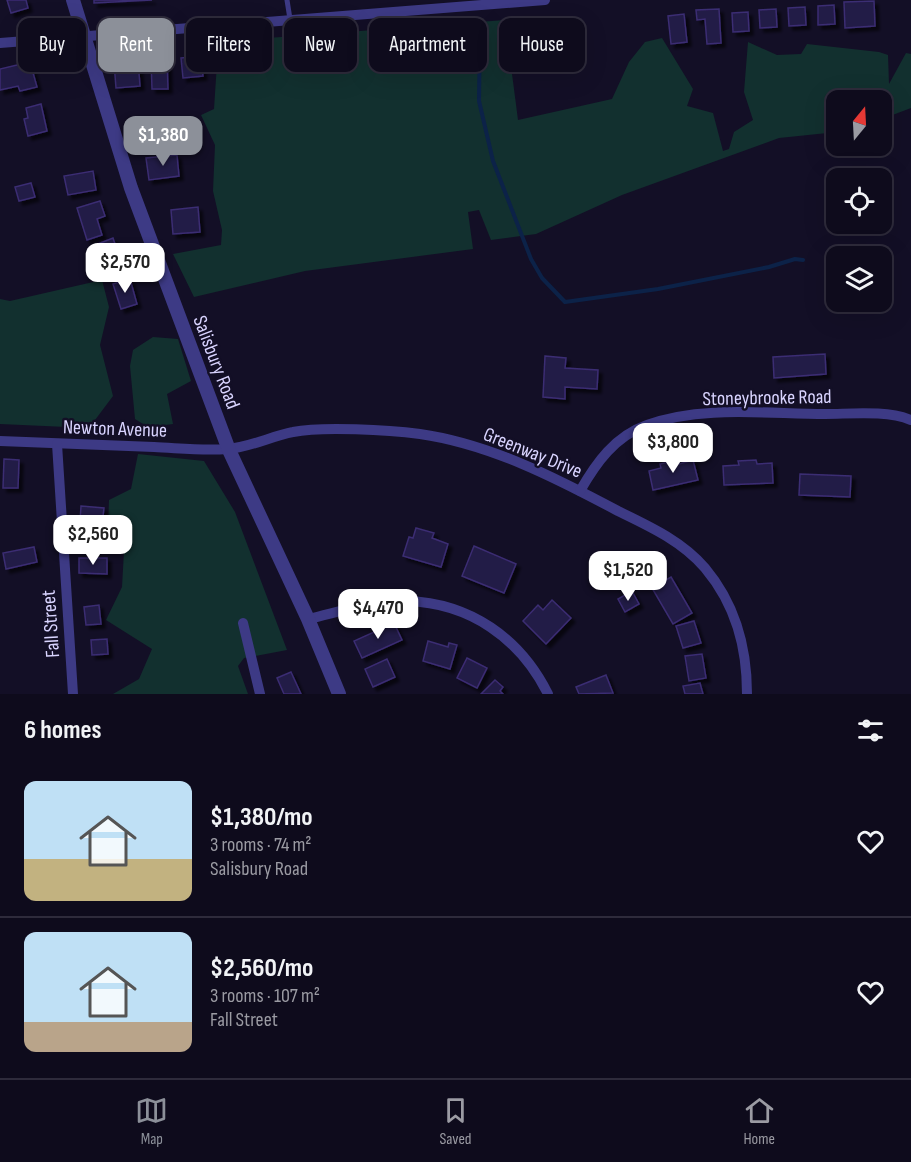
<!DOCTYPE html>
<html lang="en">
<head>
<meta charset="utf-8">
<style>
  :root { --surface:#0e0b1c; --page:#171425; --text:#f1f3f6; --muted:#9b9ba3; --line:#2e2b3b; --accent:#8c9099 }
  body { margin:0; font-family:"Sofia Sans Condensed",sans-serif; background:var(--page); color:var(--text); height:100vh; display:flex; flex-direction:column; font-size:22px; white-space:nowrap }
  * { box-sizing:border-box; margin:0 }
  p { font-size:20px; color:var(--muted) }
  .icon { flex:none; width:33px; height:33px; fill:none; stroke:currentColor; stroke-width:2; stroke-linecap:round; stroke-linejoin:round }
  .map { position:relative; height:694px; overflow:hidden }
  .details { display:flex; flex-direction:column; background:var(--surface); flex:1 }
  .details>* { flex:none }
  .banner { position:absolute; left:18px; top:18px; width:600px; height:54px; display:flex; gap:12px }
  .needle { width:39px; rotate:18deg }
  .buttons { position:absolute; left:826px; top:90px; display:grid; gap:12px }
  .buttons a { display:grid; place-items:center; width:66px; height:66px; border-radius:12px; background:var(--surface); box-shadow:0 6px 24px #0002,0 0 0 2px var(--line); font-size:30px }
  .price { position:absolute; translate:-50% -51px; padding:0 14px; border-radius:12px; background:#fff; color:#222; font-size:20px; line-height:39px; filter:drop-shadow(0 2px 3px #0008) }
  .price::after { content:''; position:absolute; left:50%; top:36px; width:18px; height:14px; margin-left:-9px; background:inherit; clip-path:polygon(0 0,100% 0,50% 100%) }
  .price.selected { background:var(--accent); color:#fff }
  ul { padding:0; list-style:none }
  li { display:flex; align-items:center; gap:18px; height:150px; padding:0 24px }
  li+li { border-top:2px solid var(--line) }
  li span { display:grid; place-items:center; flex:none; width:168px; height:120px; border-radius:12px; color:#555 }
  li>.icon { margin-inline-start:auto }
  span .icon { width:72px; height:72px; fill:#fffc; stroke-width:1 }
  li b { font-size:26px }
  h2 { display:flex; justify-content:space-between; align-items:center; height:72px; padding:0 24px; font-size:26px }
  .tag { padding:0 21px; border-radius:12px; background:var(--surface); box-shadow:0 6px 24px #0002,0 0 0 2px var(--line); font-size:21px; line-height:54px }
  .tag.selected { background:var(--accent); color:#fff }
  .dock { display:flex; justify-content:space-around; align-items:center; height:84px; border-top:2px solid var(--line); background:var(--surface); font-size:16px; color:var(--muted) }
  .dock a { display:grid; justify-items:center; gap:3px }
  .dock .selected { color:var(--accent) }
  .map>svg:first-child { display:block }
  .green { fill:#12302f }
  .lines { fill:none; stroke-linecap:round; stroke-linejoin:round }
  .stream { stroke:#0c2248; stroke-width:4 }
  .building { fill:#241b47; stroke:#3b2d73; stroke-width:1.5; filter:url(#shadow) }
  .service { stroke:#3d3a85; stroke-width:5 }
  .minor { stroke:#3d3a85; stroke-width:10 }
  .tertiary { stroke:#3d3a85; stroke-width:14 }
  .labels { text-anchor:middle; stroke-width:5; stroke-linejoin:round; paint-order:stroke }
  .street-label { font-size:20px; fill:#d9d4ff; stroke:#130f26 }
</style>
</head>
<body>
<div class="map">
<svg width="911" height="694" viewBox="0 0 911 694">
  <defs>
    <filter id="shadow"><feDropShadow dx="4" dy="4" stdDeviation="1.5" flood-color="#0009"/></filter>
  </defs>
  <rect width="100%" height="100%" fill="#130f26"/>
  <g class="green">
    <polygon points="505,20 518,120 612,99 629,62 645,42 662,38 693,89 687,106 713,113 723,151 729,149 734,132 753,120 744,92 748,42 777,55 801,54 807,44 879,52 888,55 889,84 906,53 911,54 911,108 882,119 882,100 837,100 837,132 779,138 622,195 536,234 491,240 479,210 468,212 473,249 305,271 194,297 173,254 221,245 222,230 213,191 215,145 201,115 214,109 218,48 268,38"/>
    <polygon points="102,280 109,307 100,345 113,396 89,428 0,424 0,299 10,301"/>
    <polygon points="153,337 178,339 191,381 167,394 173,424 148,427 135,419 130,366 133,350"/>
    <polygon points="138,454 204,461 235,512 287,650 244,658 238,666 248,694 113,694 139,679 152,649 106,620 122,587 124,551 108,527 109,500 131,489"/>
  </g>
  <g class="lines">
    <polyline class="stream" points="480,25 479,101 493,161 531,259 542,278 565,302 658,289 769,267 795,259 803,260"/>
  </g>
  <g class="building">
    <polygon points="7,0 26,0 28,8 11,13"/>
    <polygon points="94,0 152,0 94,3"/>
    <polygon points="874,1 875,26 845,28 844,2"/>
    <polygon points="834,5 835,24 818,25 818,6"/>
    <polygon points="805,7 806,25 789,26 788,8"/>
    <polygon points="719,9 721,43 707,44 705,19 697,20 696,10"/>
    <polygon points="776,9 777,27 760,28 759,10"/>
    <polygon points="748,12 749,31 733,32 732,13"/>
    <polygon points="684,14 687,42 671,44 668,16"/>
    <polygon points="201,56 203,76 183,78 181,58"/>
    <polygon points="167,58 168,89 152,89 151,59"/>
    <polygon points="138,60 140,86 116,88 114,62"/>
    <polygon points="30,62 37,87 20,91 18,86 0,90 0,69"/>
    <polygon points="41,104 47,131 28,136 24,119 28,118 26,108"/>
    <polygon points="159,121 159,125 174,124 176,145 147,148 144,122"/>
    <polygon points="177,155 179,176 149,180 146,158"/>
    <polygon points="93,171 96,190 68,195 64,176"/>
    <polygon points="31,183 35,197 19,201 15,187"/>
    <polygon points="100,201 105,216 97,219 102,235 87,240 77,208"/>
    <polygon points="198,207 200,232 173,234 171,210"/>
    <polygon points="113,238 120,259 105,264 98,244"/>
    <polygon points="130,279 137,304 121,309 113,284"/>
    <polygon points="825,354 826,374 774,378 773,357"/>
    <polygon points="545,356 566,358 565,368 598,370 597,389 565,387 565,399 543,397"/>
    <polygon points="4,459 19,460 18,488 3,488"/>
    <polygon points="678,460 679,464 693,460 698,480 653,490 649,471 661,468 660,464"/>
    <polygon points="756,460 757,464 772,463 773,483 724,485 723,466 739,465 738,461"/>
    <polygon points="800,474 851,476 850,497 799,495"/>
    <polygon points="81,506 104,508 102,524 80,522"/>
    <polygon points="416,528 434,533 432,538 448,544 441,567 403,556 409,537 413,538"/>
    <polygon points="78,531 105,533 104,548 77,546"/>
    <polygon points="474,546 516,564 504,593 462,576"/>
    <polygon points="34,547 37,562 6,569 3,553"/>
    <polygon points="79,558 107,558 107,574 79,573"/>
    <polygon points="671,577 692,613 673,624 652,588"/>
    <polygon points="632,591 639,604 625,612 618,599"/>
    <polygon points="552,600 571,618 546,644 523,621 538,605 543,610"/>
    <polygon points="99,605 101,624 86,625 84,607"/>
    <polygon points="694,621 701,643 683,648 676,626"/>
    <polygon points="394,623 402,640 362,658 354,641"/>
    <polygon points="107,639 108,654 92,655 91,640"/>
    <polygon points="428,641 448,647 449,643 457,645 450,669 423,661"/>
    <polygon points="702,654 706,678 689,681 685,656"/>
    <polygon points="467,658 487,668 477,688 457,678"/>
    <polygon points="387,659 395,677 373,687 365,669"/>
    <polygon points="291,672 301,694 284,694 277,678"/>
    <polygon points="606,675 613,693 579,694 576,687"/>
    <polygon points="495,680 503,687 500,691 503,694 481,694"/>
    <polygon points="700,683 703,694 685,694 683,686"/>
  </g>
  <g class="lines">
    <polyline class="service" points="287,0 290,19"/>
    <g class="minor">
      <polyline points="0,43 545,0"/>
      <path d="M0,441C51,443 103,445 154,447C178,448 203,451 227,449C249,448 271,436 293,432C322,426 389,430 420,434C490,444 556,478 618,511C649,526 682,541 705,568C736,605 747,647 747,694"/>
      <polyline points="57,444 73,694"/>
      <path d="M580,491C596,463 615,436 647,425C701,405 768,414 825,414C851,414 886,410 911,420"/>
      <path d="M308,619C339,612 374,600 407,601C470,603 520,638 548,694"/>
      <polyline points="243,623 260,694"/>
    </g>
    <polyline class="tertiary" points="73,0 131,188 229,450 308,619 339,694"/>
  </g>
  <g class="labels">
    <g class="street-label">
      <text transform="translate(217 362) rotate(69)" y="7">Salisbury Road</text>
      <text transform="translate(767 397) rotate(-1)" y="7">Stoneybrooke Road</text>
      <text transform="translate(115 428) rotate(2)" y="7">Newton Avenue</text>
      <text transform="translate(533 452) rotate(22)" y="7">Greenway Drive</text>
      <text transform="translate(50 624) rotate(-94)" y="7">Fall Street</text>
    </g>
  </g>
</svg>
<div class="buttons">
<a><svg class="needle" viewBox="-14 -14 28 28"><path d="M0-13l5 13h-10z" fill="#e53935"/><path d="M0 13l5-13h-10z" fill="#9b9ba3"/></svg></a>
<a><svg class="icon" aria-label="locate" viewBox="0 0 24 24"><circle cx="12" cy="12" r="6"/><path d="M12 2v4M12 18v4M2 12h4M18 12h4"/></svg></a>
<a><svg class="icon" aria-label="layers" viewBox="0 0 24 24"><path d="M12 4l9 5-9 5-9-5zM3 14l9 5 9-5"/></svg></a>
</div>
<b class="price selected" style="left:163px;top:167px">$1,380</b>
<b class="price" style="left:125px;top:294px">$2,570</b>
<b class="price" style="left:673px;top:474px">$3,800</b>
<b class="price" style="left:93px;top:566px">$2,560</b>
<b class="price" style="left:628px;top:602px">$1,520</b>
<b class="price" style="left:378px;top:640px">$4,470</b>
<div class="banner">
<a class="tag">Buy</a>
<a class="tag selected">Rent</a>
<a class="tag">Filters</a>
<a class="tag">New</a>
<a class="tag">Apartment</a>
<a class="tag">House</a>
</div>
</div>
<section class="details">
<h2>6 homes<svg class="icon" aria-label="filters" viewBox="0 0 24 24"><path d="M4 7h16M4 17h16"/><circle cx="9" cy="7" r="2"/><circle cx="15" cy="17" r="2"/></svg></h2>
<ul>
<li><span style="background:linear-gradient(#bfe0f5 65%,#c2b280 0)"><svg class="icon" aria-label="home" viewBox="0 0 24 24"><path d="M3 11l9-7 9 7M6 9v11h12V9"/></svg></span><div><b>$1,380/mo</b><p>3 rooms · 74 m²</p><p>Salisbury Road</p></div><svg class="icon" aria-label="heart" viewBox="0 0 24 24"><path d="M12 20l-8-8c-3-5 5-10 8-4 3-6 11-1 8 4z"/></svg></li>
<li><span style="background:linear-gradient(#bfe0f5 75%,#b9a48a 0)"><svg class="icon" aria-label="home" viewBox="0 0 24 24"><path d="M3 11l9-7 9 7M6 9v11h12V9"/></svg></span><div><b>$2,560/mo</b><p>3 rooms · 107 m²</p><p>Fall Street</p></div><svg class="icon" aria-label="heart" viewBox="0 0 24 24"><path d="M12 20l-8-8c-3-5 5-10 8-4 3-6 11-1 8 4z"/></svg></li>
</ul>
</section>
<nav class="dock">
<a class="selected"><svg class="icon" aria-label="map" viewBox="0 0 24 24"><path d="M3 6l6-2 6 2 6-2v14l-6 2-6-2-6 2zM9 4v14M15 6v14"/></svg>Map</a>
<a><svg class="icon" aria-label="saved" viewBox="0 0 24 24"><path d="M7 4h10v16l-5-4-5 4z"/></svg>Saved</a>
<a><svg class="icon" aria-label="home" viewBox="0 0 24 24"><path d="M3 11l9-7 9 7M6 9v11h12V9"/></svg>Home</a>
</nav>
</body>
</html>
